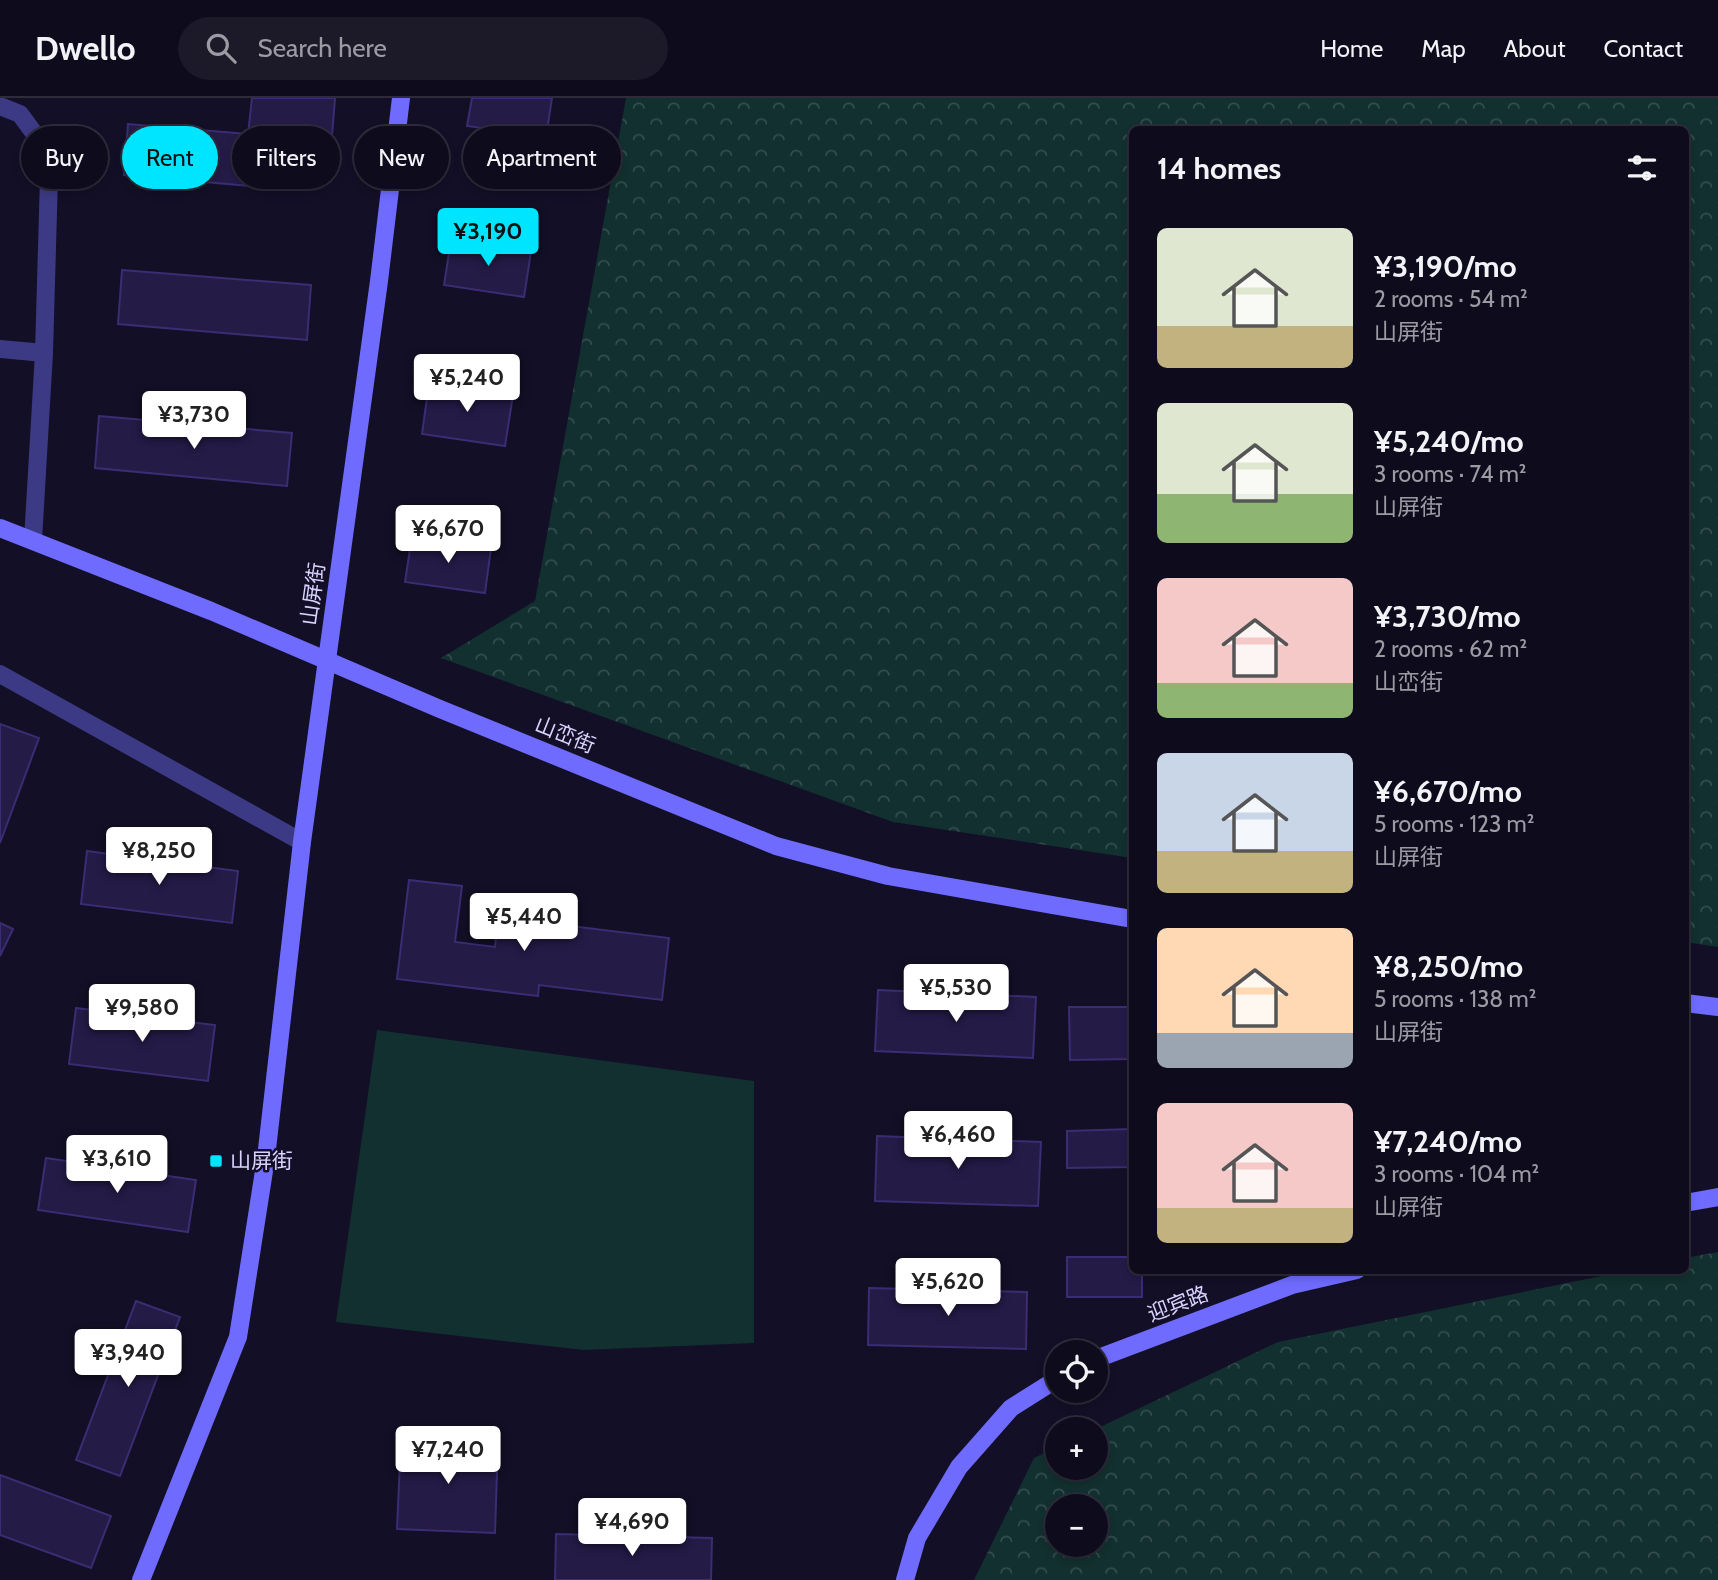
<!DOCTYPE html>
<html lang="en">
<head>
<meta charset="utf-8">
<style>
  :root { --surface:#0e0b1c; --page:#1c1929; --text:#f1f3f6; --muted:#9b9ba3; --line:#2e2b3b; --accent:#00e5ff }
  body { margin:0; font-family:Cabin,"Noto Sans SC",sans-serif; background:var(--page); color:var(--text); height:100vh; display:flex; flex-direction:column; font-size:26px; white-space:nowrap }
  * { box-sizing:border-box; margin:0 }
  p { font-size:23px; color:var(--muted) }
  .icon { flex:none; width:38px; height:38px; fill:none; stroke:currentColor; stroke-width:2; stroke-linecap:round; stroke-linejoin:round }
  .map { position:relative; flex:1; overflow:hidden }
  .panel { position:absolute; left:1129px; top:28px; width:560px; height:1148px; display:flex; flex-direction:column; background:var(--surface); border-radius:10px; box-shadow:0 4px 10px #0003,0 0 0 2px var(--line) }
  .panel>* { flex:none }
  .guide { position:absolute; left:21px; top:28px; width:665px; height:63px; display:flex; gap:14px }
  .controls { position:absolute; left:1045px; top:1242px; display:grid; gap:14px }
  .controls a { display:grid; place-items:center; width:63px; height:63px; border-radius:50%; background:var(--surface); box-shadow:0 4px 10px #0003,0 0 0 2px var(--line); font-size:35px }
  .price { position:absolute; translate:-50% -60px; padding:0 16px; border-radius:7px; background:#fff; color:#222; font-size:23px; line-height:46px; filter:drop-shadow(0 2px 4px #0008) }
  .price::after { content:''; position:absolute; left:50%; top:42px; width:21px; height:16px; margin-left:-10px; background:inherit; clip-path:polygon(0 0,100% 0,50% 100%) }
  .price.current { background:var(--accent); color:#111 }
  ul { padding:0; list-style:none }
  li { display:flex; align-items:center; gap:21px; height:175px; padding:0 28px }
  li span { display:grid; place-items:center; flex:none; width:196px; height:140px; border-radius:10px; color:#555 }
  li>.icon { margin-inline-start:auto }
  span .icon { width:84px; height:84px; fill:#fffc; stroke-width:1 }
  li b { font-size:30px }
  h2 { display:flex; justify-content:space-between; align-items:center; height:84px; padding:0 28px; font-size:30px }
  .tag { padding:0 24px; border-radius:32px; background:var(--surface); box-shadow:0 4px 10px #0003,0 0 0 2px var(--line); font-size:24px; line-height:63px }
  .tag.current { background:var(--accent); color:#111 }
  header { display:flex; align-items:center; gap:42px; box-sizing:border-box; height:98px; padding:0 35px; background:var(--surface); border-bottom:2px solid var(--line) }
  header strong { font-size:33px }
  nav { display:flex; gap:38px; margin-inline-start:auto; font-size:24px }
  .search { width:490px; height:63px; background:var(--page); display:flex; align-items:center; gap:18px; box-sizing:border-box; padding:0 24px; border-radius:38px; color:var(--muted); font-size:26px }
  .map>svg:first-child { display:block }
  .forest { fill:url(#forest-crowns); fill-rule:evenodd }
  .pitch { fill:#12302f }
  .building { fill:#241b47; stroke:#3b2d73; stroke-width:2 }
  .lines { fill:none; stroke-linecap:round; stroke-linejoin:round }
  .street { stroke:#3d3a85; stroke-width:18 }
  .secondary { stroke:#6f6bff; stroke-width:18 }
  .poi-dot { fill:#00e5ff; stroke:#130f26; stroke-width:2.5 }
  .labels { text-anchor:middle; stroke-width:5; stroke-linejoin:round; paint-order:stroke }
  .street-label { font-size:21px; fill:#d9d4ff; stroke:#130f26 }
  .poi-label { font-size:21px; fill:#d9d4ff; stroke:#130f26; text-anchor:start }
</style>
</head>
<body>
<header>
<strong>Dwello</strong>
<div class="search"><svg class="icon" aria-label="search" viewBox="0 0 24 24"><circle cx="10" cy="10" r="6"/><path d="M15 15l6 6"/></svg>Search here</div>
<nav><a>Home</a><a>Map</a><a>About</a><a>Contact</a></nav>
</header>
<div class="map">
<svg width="1718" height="1482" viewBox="0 0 1718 1482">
  <defs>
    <pattern id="forest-crowns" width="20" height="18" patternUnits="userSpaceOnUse" patternTransform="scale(1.75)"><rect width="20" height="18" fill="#12302f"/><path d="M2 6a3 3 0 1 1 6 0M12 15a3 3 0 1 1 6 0" fill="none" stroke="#344d4e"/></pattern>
  </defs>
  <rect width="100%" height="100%" fill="#130f26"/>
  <g class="forest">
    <polygon points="626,0 1718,0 1718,849 1685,844 1685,32 1132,32 1132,760 893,724 441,560 535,503"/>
    <path d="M1718,1154V1482H974L1034,1360L1057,1349V1370H1096V1332H1094L1278,1244L1626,1173L1685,1172V1160ZM1057,1409H1096V1447H1057Z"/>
  </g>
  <polygon class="pitch" points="377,932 754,983 754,1245 584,1252 336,1224"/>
  <g class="building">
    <polygon points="252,0 335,0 331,51 301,48 298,92 124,77 128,26 248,36"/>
    <polygon points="472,0 552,0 546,39 467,28"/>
    <polygon points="451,142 531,154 524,199 444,187"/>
    <polygon points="122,172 311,187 307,242 118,226"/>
    <polygon points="429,285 513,297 505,348 422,336"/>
    <polygon points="99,318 292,335 287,388 95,370"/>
    <polygon points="412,438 491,450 485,495 405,484"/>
    <polygon points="0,626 39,640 0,745"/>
    <polygon points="87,753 238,773 232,825 81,806"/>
    <polygon points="409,782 462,788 455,844 495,849 498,819 669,840 662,902 539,887 538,898 397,881"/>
    <polygon points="0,825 13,831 0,858"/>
    <polygon points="878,892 1036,899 1033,960 875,953"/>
    <polygon points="1069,909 1132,909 1132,961 1070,962"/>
    <polygon points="76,910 215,927 208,983 69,966"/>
    <polygon points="1132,1031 1132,1069 1067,1070 1067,1033"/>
    <polygon points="877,1038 1041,1044 1038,1108 875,1103"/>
    <polygon points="46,1060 196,1082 188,1134 38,1112"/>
    <polygon points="1067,1159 1132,1159 1132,1172 1142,1172 1142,1199 1067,1199"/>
    <polygon points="869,1190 1027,1194 1026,1251 868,1247"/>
    <polygon points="136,1203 180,1219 120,1378 76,1362"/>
    <polygon points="401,1340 498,1344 495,1435 397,1431"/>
    <polygon points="0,1377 111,1418 91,1470 0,1437"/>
    <polygon points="556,1436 712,1440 711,1482 555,1482"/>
  </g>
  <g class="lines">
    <g class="street">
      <polyline points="0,8 20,16 42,46 49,79 44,255 33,442"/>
      <polyline points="0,251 44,255"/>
      <polyline points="0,576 302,744"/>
    </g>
    <g class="secondary">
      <polyline points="0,430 211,513 440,611 776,748 888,778 1132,821"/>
      <polyline points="1685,905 1718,909"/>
      <polyline points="1685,1105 1718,1099"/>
      <polyline points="1096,1261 1292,1187 1357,1172"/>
      <polyline points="141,1482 238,1239 266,1060 302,744 379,183 401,0"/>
      <polyline points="905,1482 917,1440 959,1369 1011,1310 1057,1281"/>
    </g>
  </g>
  <rect class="poi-dot" x="209" y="1056" width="14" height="14" rx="3.5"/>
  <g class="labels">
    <g class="street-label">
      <text transform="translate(313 496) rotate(-82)" y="7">山屏街</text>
      <text transform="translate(565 637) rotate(22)" y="7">山峦街</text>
      <text transform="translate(1178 1206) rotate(-21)" y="7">迎宾路</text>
    </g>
    <g class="poi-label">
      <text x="230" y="1070">山屏街</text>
    </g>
  </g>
</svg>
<div class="controls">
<a><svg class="icon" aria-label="locate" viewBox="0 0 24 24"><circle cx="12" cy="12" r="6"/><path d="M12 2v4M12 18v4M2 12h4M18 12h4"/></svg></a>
<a>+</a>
<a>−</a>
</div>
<b class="price current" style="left:488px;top:170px">¥3,190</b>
<b class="price" style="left:467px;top:316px">¥5,240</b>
<b class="price" style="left:194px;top:353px">¥3,730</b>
<b class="price" style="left:448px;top:467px">¥6,670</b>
<b class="price" style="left:159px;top:789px">¥8,250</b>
<b class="price" style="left:524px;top:855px">¥5,440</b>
<b class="price" style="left:956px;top:926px">¥5,530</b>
<b class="price" style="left:142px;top:946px">¥9,580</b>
<b class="price" style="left:958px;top:1073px">¥6,460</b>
<b class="price" style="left:117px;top:1097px">¥3,610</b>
<b class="price" style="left:948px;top:1220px">¥5,620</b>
<b class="price" style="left:128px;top:1291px">¥3,940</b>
<b class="price" style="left:448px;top:1388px">¥7,240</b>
<b class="price" style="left:632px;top:1460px">¥4,690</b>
<div class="guide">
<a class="tag">Buy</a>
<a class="tag current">Rent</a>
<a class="tag">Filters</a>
<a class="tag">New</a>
<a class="tag">Apartment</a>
</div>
<section class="panel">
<h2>14 homes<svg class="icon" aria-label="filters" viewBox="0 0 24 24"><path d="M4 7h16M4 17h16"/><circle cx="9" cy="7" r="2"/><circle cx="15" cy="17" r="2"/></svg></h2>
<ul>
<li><span style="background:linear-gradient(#dfe7d0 70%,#c2b280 0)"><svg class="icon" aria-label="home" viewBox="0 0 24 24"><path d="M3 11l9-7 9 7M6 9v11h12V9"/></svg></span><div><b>¥3,190/mo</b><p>2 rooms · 54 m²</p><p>山屏街</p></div></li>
<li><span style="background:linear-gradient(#dfe7d0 65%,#8fb573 0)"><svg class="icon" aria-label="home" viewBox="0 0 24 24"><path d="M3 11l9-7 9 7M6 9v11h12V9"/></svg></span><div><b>¥5,240/mo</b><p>3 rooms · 74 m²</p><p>山屏街</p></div></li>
<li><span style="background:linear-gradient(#f6c9c9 75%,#8fb573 0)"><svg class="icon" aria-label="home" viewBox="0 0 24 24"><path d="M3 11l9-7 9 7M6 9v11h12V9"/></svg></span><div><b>¥3,730/mo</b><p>2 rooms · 62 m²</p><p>山峦街</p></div></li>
<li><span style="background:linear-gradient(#c9d6e8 70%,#c2b280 0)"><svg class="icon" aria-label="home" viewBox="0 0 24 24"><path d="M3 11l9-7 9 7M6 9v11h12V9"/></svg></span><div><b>¥6,670/mo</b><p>5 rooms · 123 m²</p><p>山屏街</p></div></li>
<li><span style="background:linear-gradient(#ffd9b3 75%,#9aa5b1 0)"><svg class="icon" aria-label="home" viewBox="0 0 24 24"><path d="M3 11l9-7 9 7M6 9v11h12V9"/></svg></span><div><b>¥8,250/mo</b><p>5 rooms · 138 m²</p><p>山屏街</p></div></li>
<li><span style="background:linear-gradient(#f6c9c9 75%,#c2b280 0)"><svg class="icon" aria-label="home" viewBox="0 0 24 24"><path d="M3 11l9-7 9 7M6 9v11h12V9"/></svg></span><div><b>¥7,240/mo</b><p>3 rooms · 104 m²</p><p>山屏街</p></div></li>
</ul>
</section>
</div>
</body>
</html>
